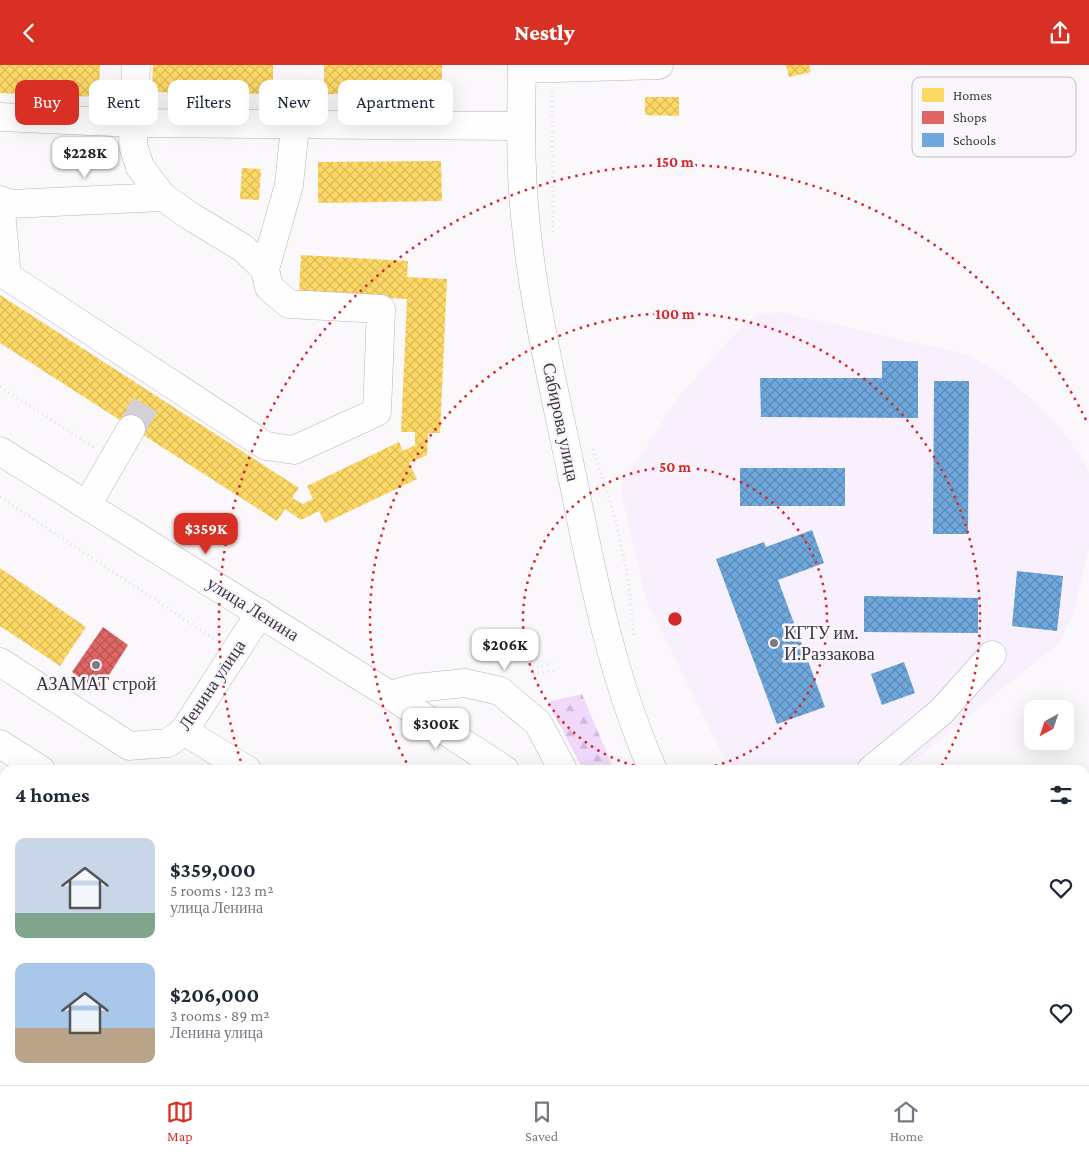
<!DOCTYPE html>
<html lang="en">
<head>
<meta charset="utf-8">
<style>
  :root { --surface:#fff; --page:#f2f2f3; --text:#1f2937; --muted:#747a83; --line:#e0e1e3; --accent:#d93025 }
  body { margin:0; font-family:"Crimson Pro",serif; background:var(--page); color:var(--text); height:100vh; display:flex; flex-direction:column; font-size:19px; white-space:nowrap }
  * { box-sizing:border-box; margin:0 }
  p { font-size:16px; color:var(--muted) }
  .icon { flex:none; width:28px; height:28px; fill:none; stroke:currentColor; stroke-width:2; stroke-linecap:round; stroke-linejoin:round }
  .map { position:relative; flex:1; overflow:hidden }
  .drawer { position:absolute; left:0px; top:700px; width:1090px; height:320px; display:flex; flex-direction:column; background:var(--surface); border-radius:15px 15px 0 0; box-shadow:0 5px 20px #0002 }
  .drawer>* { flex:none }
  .banner { position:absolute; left:15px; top:15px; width:500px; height:45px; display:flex; gap:10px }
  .needle { width:32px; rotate:220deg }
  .fabs { position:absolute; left:1024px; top:635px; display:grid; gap:10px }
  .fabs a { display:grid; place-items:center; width:50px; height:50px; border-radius:10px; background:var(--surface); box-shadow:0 5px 20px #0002; font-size:25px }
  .price { position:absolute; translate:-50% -42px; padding:0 11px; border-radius:10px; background:#fff; color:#222; font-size:16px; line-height:32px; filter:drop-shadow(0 1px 2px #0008) }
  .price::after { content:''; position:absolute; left:50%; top:30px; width:15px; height:11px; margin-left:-8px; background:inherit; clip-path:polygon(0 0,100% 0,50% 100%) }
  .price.current { background:var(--accent); color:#fff }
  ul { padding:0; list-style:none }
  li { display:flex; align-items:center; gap:15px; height:125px; padding:0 15px }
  li span { display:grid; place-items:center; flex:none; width:140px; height:100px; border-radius:10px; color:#555 }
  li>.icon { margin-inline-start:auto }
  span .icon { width:60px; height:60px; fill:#fffc; stroke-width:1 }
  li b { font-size:21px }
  h2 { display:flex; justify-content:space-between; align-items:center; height:60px; padding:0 15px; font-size:21px }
  .pill { padding:0 18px; border-radius:10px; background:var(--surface); box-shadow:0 5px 20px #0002; font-size:18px; line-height:45px }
  .pill.current { background:var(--accent); color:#fff }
  header { display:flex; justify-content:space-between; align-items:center; height:65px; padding:0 15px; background:var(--accent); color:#fff; font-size:22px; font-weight:800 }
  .tabs { display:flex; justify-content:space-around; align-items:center; height:70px; border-top:1px solid var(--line); background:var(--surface); font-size:14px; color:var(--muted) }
  .tabs a { display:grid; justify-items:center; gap:2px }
  .tabs .current { color:var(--accent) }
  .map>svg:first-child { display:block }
  .built { fill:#f8f0fc }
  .forest { fill:url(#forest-firs) }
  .homes { fill:url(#homes-cross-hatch) }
  .shops { fill:url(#shops-cross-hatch) }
  .schools { fill:url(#schools-cross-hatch) }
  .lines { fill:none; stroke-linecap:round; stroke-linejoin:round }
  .minor-tunnel { stroke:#d4d1d6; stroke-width:28; stroke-dasharray:28 14; stroke-linecap:butt }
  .minor-casing { stroke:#b7b4ba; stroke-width:29 }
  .major-casing { stroke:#b7b4ba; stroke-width:29 }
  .highway-casing { stroke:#b7b4ba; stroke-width:29 }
  .path { stroke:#e3e2e3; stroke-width:3; stroke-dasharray:1 4; stroke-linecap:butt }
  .minor { stroke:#fefefe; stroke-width:28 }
  .major { stroke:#fefefe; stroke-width:28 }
  .highway { stroke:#fefefe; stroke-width:28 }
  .ring { fill:none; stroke:#d62828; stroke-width:2.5; stroke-dasharray:2.5 5 }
  .poi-dot { fill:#7f7a81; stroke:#faf7fc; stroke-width:2 }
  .labels { text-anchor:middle; stroke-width:5; stroke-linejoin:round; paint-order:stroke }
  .street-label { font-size:18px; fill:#3d3640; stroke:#faf7fc }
  .poi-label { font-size:18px; fill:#3d3640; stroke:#faf7fc; text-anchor:start }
  .key { fill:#faf7fc; stroke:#c1bdc4; stroke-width:1 }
  .key-label { font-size:14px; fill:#3d3640 }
  .centre { fill:#d62828; stroke:#faf7fc; stroke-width:2.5 }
  .ring-label { font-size:15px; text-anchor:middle; font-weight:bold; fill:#d62828; stroke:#faf7fc; stroke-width:5; stroke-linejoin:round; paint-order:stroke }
</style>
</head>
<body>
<header><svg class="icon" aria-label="back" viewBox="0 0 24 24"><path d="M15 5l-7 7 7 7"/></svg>Nestly<svg class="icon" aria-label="share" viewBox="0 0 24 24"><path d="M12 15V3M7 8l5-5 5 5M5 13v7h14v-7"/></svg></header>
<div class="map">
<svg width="1089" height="1020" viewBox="0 0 1089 1020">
  <defs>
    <pattern id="forest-firs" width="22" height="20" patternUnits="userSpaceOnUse" patternTransform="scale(1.25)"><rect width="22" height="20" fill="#f0d9fa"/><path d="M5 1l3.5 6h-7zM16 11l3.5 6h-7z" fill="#cfbbd7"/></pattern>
    <pattern id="homes-cross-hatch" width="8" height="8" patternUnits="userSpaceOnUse" patternTransform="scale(1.25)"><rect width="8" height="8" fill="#ffd966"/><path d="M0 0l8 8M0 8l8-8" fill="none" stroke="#dbbb5a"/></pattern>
    <pattern id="shops-cross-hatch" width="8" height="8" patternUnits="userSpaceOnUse" patternTransform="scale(1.25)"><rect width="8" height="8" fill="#e06666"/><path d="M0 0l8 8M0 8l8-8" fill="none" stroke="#b75555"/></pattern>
    <pattern id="schools-cross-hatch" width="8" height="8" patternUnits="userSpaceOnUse" patternTransform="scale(1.25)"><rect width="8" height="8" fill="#6fa8dc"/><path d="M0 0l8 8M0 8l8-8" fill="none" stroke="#5c8ab4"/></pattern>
  </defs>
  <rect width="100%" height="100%" fill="#faf8fb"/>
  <polygon class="built" points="780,247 968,290 999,308 1034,336 1062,365 1083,395 1089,408 1089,483 1072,552 1059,578 902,705 730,705 646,535 620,422 680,330 746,257 762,249"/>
  <g class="forest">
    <polygon points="582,629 614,705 583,705 548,637"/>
    <polygon points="1085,945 1089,946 1089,1001 1085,1001"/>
  </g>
  <g class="homes">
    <polygon points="0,0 100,0 99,32 0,28"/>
    <polygon points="153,0 273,0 273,29 152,27"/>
    <rect x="324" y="0" width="118" height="29"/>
    <polygon points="786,0 809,0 811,7 789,12"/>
    <polygon points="645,32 679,32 679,51 645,50"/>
    <polygon points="441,96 442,136 318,138 318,97"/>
    <polygon points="242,103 261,104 259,135 240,134"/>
    <polygon points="301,190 408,196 407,212 447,214 440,368 428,368 427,390 409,398 417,414 325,458 319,446 301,455 285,444 277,456 0,278 0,230 299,423 292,433 303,439 313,434 307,421 399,377 403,386 415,380 415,367 401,367 407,234 299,228"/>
    <polygon points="0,503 86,562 60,601 0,561"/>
    <polygon points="0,720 5,724 5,772 0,768"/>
    <polygon points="0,922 5,923 5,954 0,953"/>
    <polygon points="0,1013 28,1019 28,1020 0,1020"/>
    <polygon points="224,1015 258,1015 257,1020 227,1020 223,1019"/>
  </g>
  <polygon class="shops" points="103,562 128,580 99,626 72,607"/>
  <g class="schools">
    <polygon points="882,296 918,296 918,353 761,352 760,313 882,313"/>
    <polygon points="934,316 969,316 968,469 933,469"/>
    <rect x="740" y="403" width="105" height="38"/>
    <polygon points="812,465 824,498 778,515 825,642 777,659 716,494 764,477 766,482"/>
    <polygon points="1017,506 1063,511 1057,566 1012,561"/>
    <polygon points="864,531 978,533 978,568 864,567"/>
    <polygon points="904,597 915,628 882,640 871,609"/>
  </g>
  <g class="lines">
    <polyline class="minor-tunnel" points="131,364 152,328"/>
    <defs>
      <g id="minor">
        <polyline points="136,0 133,80 140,102 163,132 190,151 243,183 265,204"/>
        <polyline points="522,4 659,0"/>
        <polyline points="0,52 135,58 521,61"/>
        <polyline points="0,135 10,139 163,132"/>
        <polyline points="0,136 7,211 266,381 294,385 377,347 381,244 289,239 269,222 265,204 289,120 295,61"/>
        <polyline points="87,440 131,364"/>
        <polyline points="0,597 129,681 168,678 184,666 260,548"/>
        <polyline points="390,630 416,623 465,618 500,626 538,658 563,705"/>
        <polyline points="184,666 247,705"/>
        <polyline points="0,679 41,705"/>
        <polyline points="871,705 941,647 992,590"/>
        <polyline points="0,979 5,980"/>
        <polyline points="122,1015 133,1020"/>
        <polyline points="669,1015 694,1020"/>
        <polyline points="722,1020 725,1015"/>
      </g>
      <g id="major">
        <polyline points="0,386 390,630 505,705"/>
        <polyline points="787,1015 793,1020"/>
      </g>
      <g id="highway">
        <path d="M522,0C521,50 520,101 525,151C533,240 555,327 573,415C593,514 612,612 653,705"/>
        <polyline points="1085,922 1089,923"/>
      </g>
    </defs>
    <use href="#minor" class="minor-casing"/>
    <use href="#major" class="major-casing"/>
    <use href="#highway" class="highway-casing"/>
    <g class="path">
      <polyline points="552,26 553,169"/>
      <polyline points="0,322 94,382"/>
      <polyline points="593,384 614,449 628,512 634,572"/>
      <polyline points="0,432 216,575"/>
      <polyline points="532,603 556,598"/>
      <polyline points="533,609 555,605"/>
    </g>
    <use href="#minor" class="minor"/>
    <use href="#major" class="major"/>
    <use href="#highway" class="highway"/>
  </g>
  <g class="ring">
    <path d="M656 705A152 152 0 1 1 694 705"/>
    <path d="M410 704A305 305 0 1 1 940 704"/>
    <path d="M243 703A457 457 0 0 1 1087 357"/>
  </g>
  <g class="poi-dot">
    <circle cx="774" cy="578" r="5"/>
    <circle cx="96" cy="600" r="5"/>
  </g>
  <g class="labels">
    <g class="street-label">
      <text transform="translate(561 357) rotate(78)" y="6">Сабирова улица</text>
      <text transform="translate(253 544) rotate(32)" y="6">улица Ленина</text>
      <text transform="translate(212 620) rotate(-56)" y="6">Ленина улица</text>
    </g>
    <g class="poi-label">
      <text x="784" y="574">КГТУ им.<tspan x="784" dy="21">И.Раззакова</tspan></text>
      <text x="96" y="625" text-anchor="middle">АЗАМАТ строй</text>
    </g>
  </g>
  <rect x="912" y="12" width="164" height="80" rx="8" class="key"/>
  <rect x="922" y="23" width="22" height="14" fill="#ffd966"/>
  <rect x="922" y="46" width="22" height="13" fill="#e06666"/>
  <rect x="922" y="68" width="22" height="14" fill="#6fa8dc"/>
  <g class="key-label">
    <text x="953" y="35">Homes</text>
    <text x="953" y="57">Shops</text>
    <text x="953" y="80">Schools</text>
  </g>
  <circle cx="675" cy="554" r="8" class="centre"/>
  <g class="ring-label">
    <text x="675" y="102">150 m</text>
    <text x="675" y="254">100 m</text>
    <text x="675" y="407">50 m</text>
  </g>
</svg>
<div class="fabs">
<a><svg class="needle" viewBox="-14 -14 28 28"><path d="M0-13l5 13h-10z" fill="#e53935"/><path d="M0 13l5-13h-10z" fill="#747a83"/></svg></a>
</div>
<b class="price" style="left:85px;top:114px">$228K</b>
<b class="price current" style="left:206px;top:490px">$359K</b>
<b class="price" style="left:505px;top:606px">$206K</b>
<b class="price" style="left:436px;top:685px">$300K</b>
<div class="banner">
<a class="pill current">Buy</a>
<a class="pill">Rent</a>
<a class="pill">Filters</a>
<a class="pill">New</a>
<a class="pill">Apartment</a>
</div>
<section class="drawer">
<h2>4 homes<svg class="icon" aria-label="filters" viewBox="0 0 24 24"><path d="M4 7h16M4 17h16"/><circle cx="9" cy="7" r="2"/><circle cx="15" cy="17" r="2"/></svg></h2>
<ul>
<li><span style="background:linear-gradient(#c9d6e8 75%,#7fa58c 0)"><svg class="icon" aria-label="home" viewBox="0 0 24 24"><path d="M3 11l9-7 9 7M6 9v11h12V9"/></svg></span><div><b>$359,000</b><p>5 rooms · 123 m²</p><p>улица Ленина</p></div><svg class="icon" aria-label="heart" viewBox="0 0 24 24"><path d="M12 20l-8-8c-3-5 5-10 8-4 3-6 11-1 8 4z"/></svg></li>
<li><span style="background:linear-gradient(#a9c7e8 65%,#b9a48a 0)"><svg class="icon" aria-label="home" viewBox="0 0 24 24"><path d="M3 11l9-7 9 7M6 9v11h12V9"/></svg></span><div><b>$206,000</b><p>3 rooms · 89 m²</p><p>Ленина улица</p></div><svg class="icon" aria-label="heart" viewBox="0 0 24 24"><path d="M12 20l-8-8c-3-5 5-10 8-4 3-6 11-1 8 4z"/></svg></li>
</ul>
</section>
</div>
<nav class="tabs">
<a class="current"><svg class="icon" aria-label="map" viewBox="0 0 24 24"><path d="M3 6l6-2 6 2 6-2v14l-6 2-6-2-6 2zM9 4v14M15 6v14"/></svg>Map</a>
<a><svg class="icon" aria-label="saved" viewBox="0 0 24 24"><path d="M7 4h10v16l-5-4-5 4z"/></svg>Saved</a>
<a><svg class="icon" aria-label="home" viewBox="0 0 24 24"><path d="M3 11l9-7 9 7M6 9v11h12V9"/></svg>Home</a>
</nav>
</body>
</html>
